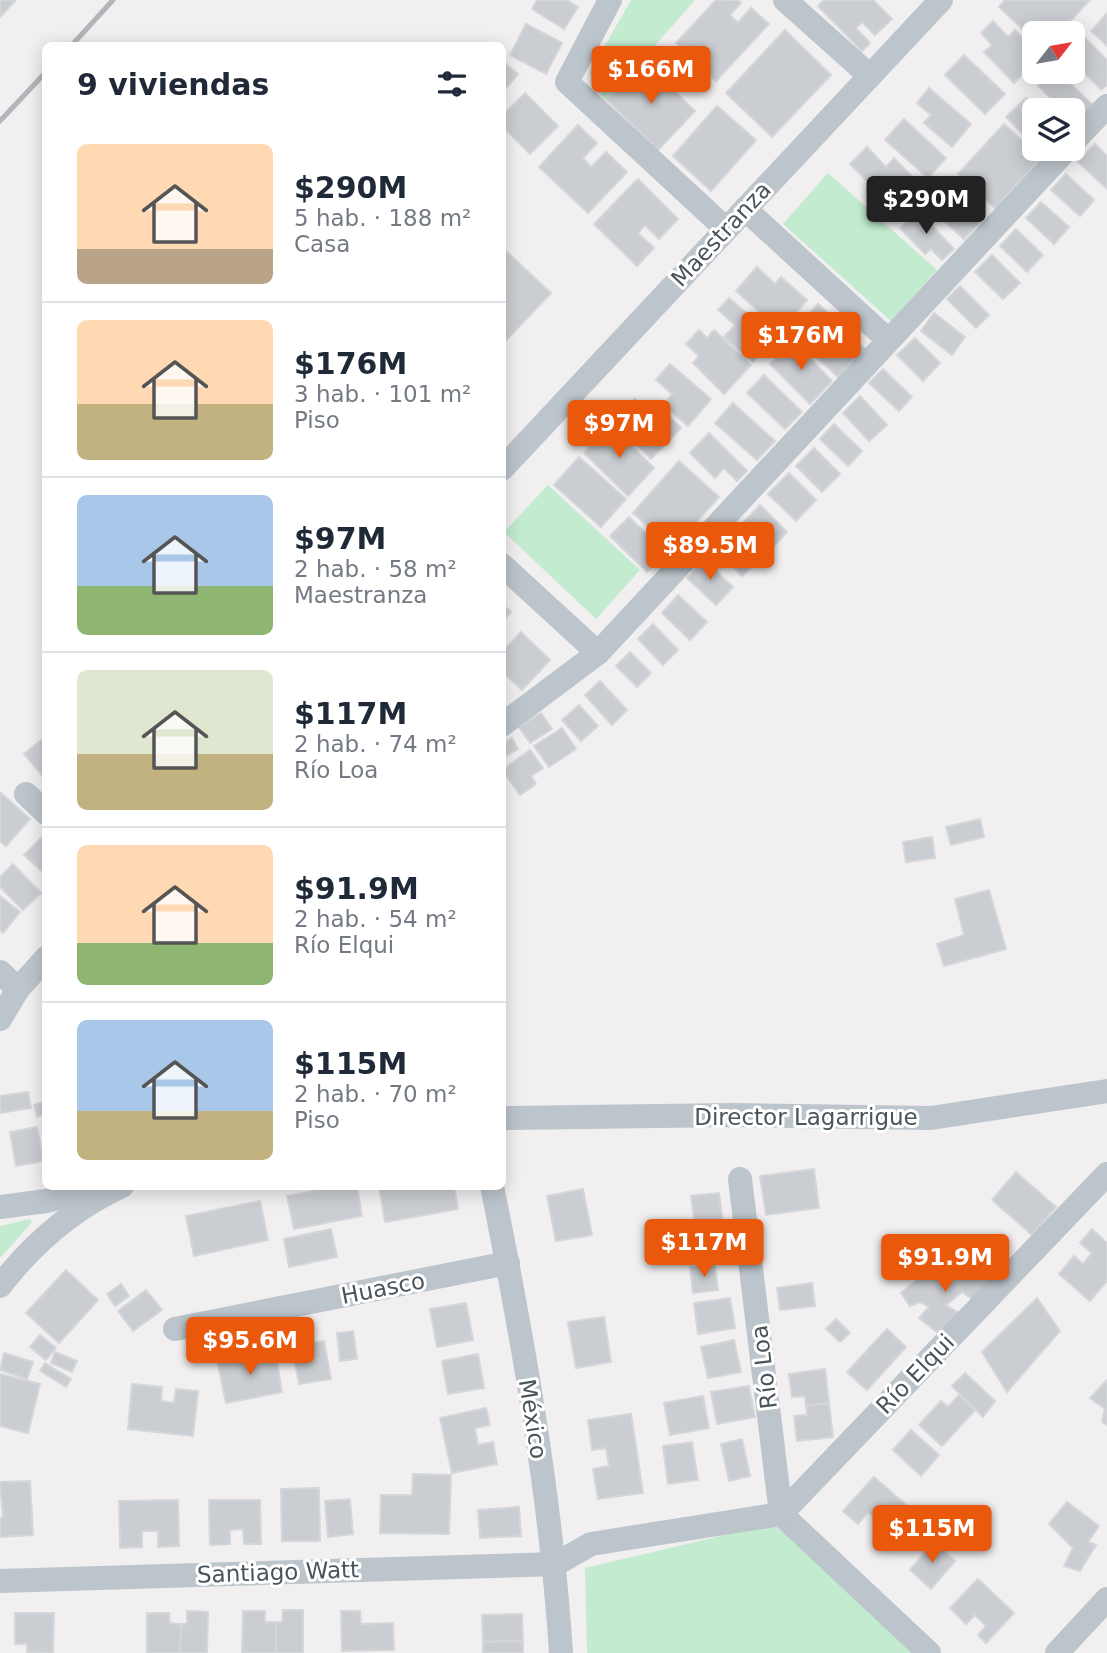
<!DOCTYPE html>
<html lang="es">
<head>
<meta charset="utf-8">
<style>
  :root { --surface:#fff; --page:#f6f6f7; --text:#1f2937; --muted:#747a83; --line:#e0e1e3; --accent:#ea580c }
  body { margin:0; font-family:"DejaVu Sans",sans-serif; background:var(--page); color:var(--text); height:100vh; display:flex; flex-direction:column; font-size:26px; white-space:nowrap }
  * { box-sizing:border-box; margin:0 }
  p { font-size:23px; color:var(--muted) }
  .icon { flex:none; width:38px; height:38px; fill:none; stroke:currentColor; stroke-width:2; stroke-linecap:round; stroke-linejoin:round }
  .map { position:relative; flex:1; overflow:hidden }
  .details { position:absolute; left:42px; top:42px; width:464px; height:1148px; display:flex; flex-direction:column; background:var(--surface); border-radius:10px; box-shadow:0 4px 18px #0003 }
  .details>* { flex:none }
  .needle { width:46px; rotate:59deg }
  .tools { position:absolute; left:1022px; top:21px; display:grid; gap:14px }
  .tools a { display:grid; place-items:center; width:63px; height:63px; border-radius:10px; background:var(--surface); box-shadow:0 4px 18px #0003; font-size:35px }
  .price { position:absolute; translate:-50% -60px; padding:0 16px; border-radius:7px; background:var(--accent); color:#fff; font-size:23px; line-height:46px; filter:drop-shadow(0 2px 4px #0008) }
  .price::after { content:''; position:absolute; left:50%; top:42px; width:21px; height:16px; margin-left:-10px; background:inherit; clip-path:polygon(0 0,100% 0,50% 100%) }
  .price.active { background:#222; color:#fff }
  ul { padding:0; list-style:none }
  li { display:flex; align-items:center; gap:21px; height:175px; padding:0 35px }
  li+li { border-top:2px solid var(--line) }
  li span { display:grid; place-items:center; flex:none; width:196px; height:140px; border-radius:10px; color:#555 }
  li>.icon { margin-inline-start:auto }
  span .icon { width:84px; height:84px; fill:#fffc; stroke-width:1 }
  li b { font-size:30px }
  h2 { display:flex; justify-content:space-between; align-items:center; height:84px; padding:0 35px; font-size:30px }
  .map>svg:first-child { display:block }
  .green { fill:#c2ebcf }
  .building { fill:#cacdd1; stroke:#d4d6da; stroke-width:2 }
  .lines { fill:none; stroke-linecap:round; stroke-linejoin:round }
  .street { stroke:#bcc5cb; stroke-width:24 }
  .rail { stroke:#b2b5b9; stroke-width:5 }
  .labels { text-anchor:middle; stroke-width:6; stroke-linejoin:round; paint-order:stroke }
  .street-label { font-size:23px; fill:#49545b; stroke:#fff }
</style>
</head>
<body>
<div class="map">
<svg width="1107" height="1653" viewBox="0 0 1107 1653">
  <rect width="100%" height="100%" fill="#f2eff0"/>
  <g class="green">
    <polygon points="631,0 695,0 606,101 593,85 590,72"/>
    <polygon points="828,173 937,270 891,321 783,224"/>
    <polygon points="548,485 640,570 596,619 504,532"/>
    <polygon points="30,1219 32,1222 0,1258 0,1226"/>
    <polygon points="780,1522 922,1653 587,1653 585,1568"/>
  </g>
  <g class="building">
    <polygon points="0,0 16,0 0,17"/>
    <polygon points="537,0 567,0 578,7 564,29 532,9"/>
    <polygon points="716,0 738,0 741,3 730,15 738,23 751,8 769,24 716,81 676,43"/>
    <polygon points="824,0 873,0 892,19 875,35 862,22 856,28 870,43 862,51 818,6"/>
    <polygon points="1005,0 1090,0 1059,33 1034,33 1034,40 999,7"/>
    <polygon points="1107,13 1107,46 1091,31"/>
    <polygon points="993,21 1008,37 1015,30 1034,50 1034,63 1014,83 984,52 992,45 981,33"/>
    <polygon points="526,24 562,43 546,74 510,55"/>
    <polygon points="785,30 831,75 772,137 726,93"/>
    <polygon points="1083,36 1107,60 1107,85 1101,90 1073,61 1073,46"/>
    <polygon points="964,55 1005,94 985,114 945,75"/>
    <polygon points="502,61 518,74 502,93"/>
    <polygon points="644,62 695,111 658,150 607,100"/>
    <polygon points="1052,72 1058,72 1093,105 1076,122 1073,110 1063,110 1038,86"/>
    <polygon points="929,88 971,124 952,147 924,123 931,115 917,103"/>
    <polygon points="525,93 558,126 530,154 502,126 502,116"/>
    <polygon points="1026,98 1038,110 1034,110 1034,145 1006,117"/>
    <polygon points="717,106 756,140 711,191 673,156"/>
    <polygon points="904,119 946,158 928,178 885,140"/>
    <polygon points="1004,124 1041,158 995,208 958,174"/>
    <polygon points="578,125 597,143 583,158 591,167 606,152 627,172 588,213 539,167"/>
    <polygon points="1095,144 1107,156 1107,189 1078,162"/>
    <polygon points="867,147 886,167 894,158 926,191 901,216 850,164"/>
    <polygon points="1066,174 1094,200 1080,216 1051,190"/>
    <polygon points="638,179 678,219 659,239 645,225 638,233 654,248 637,266 594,224"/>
    <polygon points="947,182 985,216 964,239 926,204"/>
    <polygon points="1041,202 1069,227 1054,244 1026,218"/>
    <polygon points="918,211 954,249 942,260 931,249 925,254 900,228"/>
    <polygon points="1016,229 1043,255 1027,272 1000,246"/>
    <polygon points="505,250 551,293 502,345 502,254"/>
    <polygon points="992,255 1020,283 1003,299 975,272"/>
    <polygon points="757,267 775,284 781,277 807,300 780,331 736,291"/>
    <polygon points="960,286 989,315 976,328 947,299"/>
    <polygon points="729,298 751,317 755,313 779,334 753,362 724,337 735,325 718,310"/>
    <polygon points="818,304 865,349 838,377 791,333"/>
    <polygon points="934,313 965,337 952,355 921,331"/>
    <polygon points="699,330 707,338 714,330 751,365 724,394 693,363 699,356 686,344"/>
    <polygon points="915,338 940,363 923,381 897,355"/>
    <polygon points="793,341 832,381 810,404 770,364"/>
    <polygon points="670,364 711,399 688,426 664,405 672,394 656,380"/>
    <polygon points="883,369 912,397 899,411 869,383"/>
    <polygon points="764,375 802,412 785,429 747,393"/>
    <polygon points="860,396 887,425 869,441 843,413"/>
    <polygon points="635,399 655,417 662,410 681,428 651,459 631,439 641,429 623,411"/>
    <polygon points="733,403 775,441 757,460 715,423"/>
    <polygon points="834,424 862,451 848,466 820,439"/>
    <polygon points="611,425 654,468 628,496 584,453"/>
    <polygon points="709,433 747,471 737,481 724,468 715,478 690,453"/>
    <polygon points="814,448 840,474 822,492 796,466"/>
    <polygon points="579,457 626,499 601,527 554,485"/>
    <polygon points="679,461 719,497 673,548 633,513"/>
    <polygon points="789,473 816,500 796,521 768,494"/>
    <polygon points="760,505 787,532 769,551 742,524"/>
    <polygon points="629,517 666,553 647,572 610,536"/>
    <polygon points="733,533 759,560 742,576 716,549"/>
    <polygon points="704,560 733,587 716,605 687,578"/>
    <polygon points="678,595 707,622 690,640 662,613"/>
    <polygon points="502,604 511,612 502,621"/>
    <polygon points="653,624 678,650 663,665 638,639"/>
    <polygon points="521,632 550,660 522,690 502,671 502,652"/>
    <polygon points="630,652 651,673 637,687 616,666"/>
    <polygon points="600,681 627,710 612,725 585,695"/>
    <polygon points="579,705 598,726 581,741 562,720"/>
    <polygon points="541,713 552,729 530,743 519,727"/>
    <polygon points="562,728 576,749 549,767 534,746"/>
    <polygon points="46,736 46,780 24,754"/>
    <polygon points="512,738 518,749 502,758 502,744"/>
    <polygon points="530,750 543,768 531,776 536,784 520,795 502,770"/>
    <polygon points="0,792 30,819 6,846 0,841"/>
    <polygon points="980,819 984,837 951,845 946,827"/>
    <polygon points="44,835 46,836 46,875 24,855"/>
    <polygon points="932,837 935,858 906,862 903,842"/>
    <polygon points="13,864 41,893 23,910 0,887 0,877"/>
    <polygon points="989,890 1006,949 944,966 937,944 964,935 955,899"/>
    <polygon points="0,896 20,912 3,933 0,930"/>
    <polygon points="28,1092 31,1108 0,1113 0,1096"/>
    <polygon points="46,1101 46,1114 37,1117 34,1105"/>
    <polygon points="37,1127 43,1161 16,1166 10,1132"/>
    <polygon points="814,1169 819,1208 766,1215 760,1176"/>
    <polygon points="1016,1172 1056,1207 1032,1235 992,1200"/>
    <polygon points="339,1186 357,1186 362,1216 294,1229 287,1196"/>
    <polygon points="379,1186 454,1186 458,1209 385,1222"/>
    <polygon points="583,1189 592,1235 556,1241 547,1196"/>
    <polygon points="719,1193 725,1238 697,1241 691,1196"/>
    <polygon points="260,1201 268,1240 194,1256 186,1216"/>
    <polygon points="331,1229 337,1257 289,1267 284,1239"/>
    <polygon points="1092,1229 1107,1243 1107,1281 1090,1301 1059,1274 1074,1256 1083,1264 1092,1253 1080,1243"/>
    <polygon points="956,1259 991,1278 978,1303 962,1292 946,1305 962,1315 947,1340 919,1318 929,1307 920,1302 910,1306 901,1293 933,1266 939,1272"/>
    <polygon points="715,1265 718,1290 693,1293 690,1267"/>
    <polygon points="66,1270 98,1300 59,1343 26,1313"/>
    <polygon points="812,1283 815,1306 780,1310 777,1288"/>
    <polygon points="121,1284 129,1296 115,1306 107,1294"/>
    <polygon points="146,1290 162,1310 133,1331 118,1311"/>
    <polygon points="730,1298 735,1328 698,1334 694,1303"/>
    <polygon points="1037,1298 1060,1331 1007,1392 982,1352"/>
    <polygon points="466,1303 473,1340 437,1347 430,1309"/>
    <polygon points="604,1317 611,1362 576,1368 568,1322"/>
    <polygon points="836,1319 850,1333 840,1342 826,1329"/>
    <polygon points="887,1329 906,1347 867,1390 847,1372"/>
    <polygon points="353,1331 357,1359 340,1361 337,1333"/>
    <polygon points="40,1335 56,1348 46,1360 30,1347"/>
    <polygon points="734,1340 741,1372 708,1378 701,1347"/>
    <polygon points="324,1341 331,1379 299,1384 292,1346"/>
    <polygon points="275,1349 282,1392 226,1403 217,1360 242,1356 244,1367 259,1365 256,1353"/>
    <polygon points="55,1352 77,1361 72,1372 51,1363"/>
    <polygon points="4,1353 33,1362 27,1379 0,1370"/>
    <polygon points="478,1354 484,1388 448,1394 442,1361"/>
    <polygon points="45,1363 71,1379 66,1387 40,1371"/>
    <polygon points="825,1369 829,1403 806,1406 805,1396 792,1397 789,1374"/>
    <polygon points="965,1373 995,1401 983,1417 952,1386"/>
    <polygon points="0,1374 40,1384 28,1433 0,1426"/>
    <polygon points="1107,1380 1107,1425 1102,1422 1105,1409 1090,1398"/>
    <polygon points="132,1384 162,1387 161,1401 174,1403 176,1389 198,1391 193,1436 128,1429"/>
    <polygon points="749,1386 755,1417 717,1424 711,1392"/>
    <polygon points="959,1395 975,1410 942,1446 919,1425 941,1401 948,1407"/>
    <polygon points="703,1396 709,1428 670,1435 664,1403"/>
    <polygon points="829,1403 833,1437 797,1441 794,1416 807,1415 806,1406"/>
    <polygon points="486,1408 490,1425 475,1428 478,1445 493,1442 497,1464 452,1473 440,1418"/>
    <polygon points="631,1414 643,1493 598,1499 593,1469 609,1466 606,1448 592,1450 588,1420"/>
    <polygon points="911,1430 939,1455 921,1476 893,1450"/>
    <polygon points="742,1439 750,1476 729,1481 721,1444"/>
    <polygon points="692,1442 698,1480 668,1484 663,1446"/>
    <polygon points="413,1474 451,1475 449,1534 380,1533 381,1495 412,1495"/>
    <polygon points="874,1477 919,1516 888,1551 873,1537 883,1526 868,1512 858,1524 843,1511"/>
    <polygon points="30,1481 33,1535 0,1537 0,1518 3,1518 0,1482"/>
    <polygon points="319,1488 320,1541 282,1541 281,1489"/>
    <polygon points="350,1499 353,1534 328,1537 325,1501"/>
    <polygon points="178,1500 179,1546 158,1547 158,1531 142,1531 142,1547 120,1548 119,1501"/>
    <polygon points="209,1500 260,1500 261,1544 244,1544 243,1529 230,1530 230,1544 210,1545"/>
    <polygon points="1067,1502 1099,1526 1088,1542 1096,1545 1080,1571 1064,1566 1073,1548 1049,1524"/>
    <polygon points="519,1507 521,1536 480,1538 478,1510"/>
    <polygon points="934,1542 955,1561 931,1589 910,1570"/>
    <polygon points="978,1579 1014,1613 986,1643 978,1635 986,1626 975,1615 966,1624 950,1608"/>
    <polygon points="283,1610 303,1610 303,1653 276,1653 276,1622 282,1622"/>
    <polygon points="187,1611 208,1612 207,1653 180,1653 181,1624 187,1624"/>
    <polygon points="243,1611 265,1611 265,1622 276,1622 276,1653 242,1653"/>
    <polygon points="341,1611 360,1611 361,1624 393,1623 394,1650 342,1651"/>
    <polygon points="15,1613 54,1613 53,1653 27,1652 27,1644 15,1644"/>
    <polygon points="147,1613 169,1613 170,1623 181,1624 180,1653 147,1653"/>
    <polygon points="522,1614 523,1641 483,1642 482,1615"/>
    <polygon points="523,1641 523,1653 483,1653 483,1642"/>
  </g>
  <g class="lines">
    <g class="street">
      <polyline points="610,0 567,82 726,229"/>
      <polyline points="785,0 870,76"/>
      <polyline points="1073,142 1107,106"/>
      <polyline points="745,209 888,340"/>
      <polyline points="502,469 941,0"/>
      <polyline points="502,565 598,653"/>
      <polyline points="502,725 598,653 1067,149"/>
      <polyline points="26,794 46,813"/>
      <polyline points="0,972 18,989"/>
      <polyline points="0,1019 18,989 46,958"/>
      <polyline points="502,1118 734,1115 931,1118 1107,1091"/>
      <polyline points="740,1179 781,1514"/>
      <path d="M492,1186C523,1340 551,1497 561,1653"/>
      <polyline points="0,1207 46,1201 104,1187"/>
      <path d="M0,1286C33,1243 73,1209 122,1186"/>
      <polyline points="175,1329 508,1263"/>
      <polyline points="781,1514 1107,1174"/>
      <polyline points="781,1514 929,1653"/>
      <polyline points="0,1581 556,1564 591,1544 781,1514"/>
      <polyline points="1057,1653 1107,1599"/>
    </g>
    <g class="rail">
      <polyline points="71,46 113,0"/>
      <polyline points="0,121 46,72"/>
    </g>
  </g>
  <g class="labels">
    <g class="street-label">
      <text transform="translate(721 234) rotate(-47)" y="8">Maestranza</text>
      <text x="806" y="1125">Director Lagarrigue</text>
      <text transform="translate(383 1288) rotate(-11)" y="8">Huasco</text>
      <text transform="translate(764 1367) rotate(-97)" y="8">Río Loa</text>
      <text transform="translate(915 1374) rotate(-46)" y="8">Río Elqui</text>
      <text transform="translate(533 1419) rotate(81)" y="8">México</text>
      <text transform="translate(278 1572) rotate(-2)" y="8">Santiago Watt</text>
    </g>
  </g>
</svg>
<div class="tools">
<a><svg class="needle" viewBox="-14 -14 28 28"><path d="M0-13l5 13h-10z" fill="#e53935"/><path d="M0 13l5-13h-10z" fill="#747a83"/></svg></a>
<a><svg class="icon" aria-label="layers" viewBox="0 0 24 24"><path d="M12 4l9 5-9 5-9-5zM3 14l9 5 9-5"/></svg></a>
</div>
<b class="price" style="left:651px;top:106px">$166M</b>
<b class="price active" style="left:926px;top:236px">$290M</b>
<b class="price" style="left:801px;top:372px">$176M</b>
<b class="price" style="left:619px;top:460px">$97M</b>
<b class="price" style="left:710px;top:582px">$89.5M</b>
<b class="price" style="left:704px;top:1279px">$117M</b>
<b class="price" style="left:945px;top:1294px">$91.9M</b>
<b class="price" style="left:250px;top:1377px">$95.6M</b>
<b class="price" style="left:932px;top:1565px">$115M</b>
<section class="details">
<h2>9 viviendas<svg class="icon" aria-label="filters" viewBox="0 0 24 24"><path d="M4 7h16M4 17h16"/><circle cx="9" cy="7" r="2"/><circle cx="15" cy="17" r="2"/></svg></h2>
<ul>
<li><span style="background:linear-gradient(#ffd9b3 75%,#b9a48a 0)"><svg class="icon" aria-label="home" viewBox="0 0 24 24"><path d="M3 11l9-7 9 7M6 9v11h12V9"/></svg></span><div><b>$290M</b><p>5 hab. · 188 m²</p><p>Casa</p></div></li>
<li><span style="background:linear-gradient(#ffd9b3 60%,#c2b280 0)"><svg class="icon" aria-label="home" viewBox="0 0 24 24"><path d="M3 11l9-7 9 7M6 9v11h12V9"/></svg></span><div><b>$176M</b><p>3 hab. · 101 m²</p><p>Piso</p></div></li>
<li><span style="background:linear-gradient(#a9c7e8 65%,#8fb573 0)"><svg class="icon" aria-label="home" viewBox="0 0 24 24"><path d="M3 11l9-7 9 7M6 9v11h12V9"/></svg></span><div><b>$97M</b><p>2 hab. · 58 m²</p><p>Maestranza</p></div></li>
<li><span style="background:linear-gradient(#dfe7d0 60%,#c2b280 0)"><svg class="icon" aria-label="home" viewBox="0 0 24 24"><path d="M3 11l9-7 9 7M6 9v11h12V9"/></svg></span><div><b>$117M</b><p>2 hab. · 74 m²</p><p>Río Loa</p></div></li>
<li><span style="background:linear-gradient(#ffd9b3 70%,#8fb573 0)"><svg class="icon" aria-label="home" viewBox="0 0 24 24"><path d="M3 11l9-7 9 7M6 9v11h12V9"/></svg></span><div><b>$91.9M</b><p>2 hab. · 54 m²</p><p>Río Elqui</p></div></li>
<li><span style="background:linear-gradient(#a9c7e8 65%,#c2b280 0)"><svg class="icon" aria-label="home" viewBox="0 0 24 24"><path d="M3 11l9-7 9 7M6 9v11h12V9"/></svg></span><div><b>$115M</b><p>2 hab. · 70 m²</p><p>Piso</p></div></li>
</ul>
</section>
</div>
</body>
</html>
